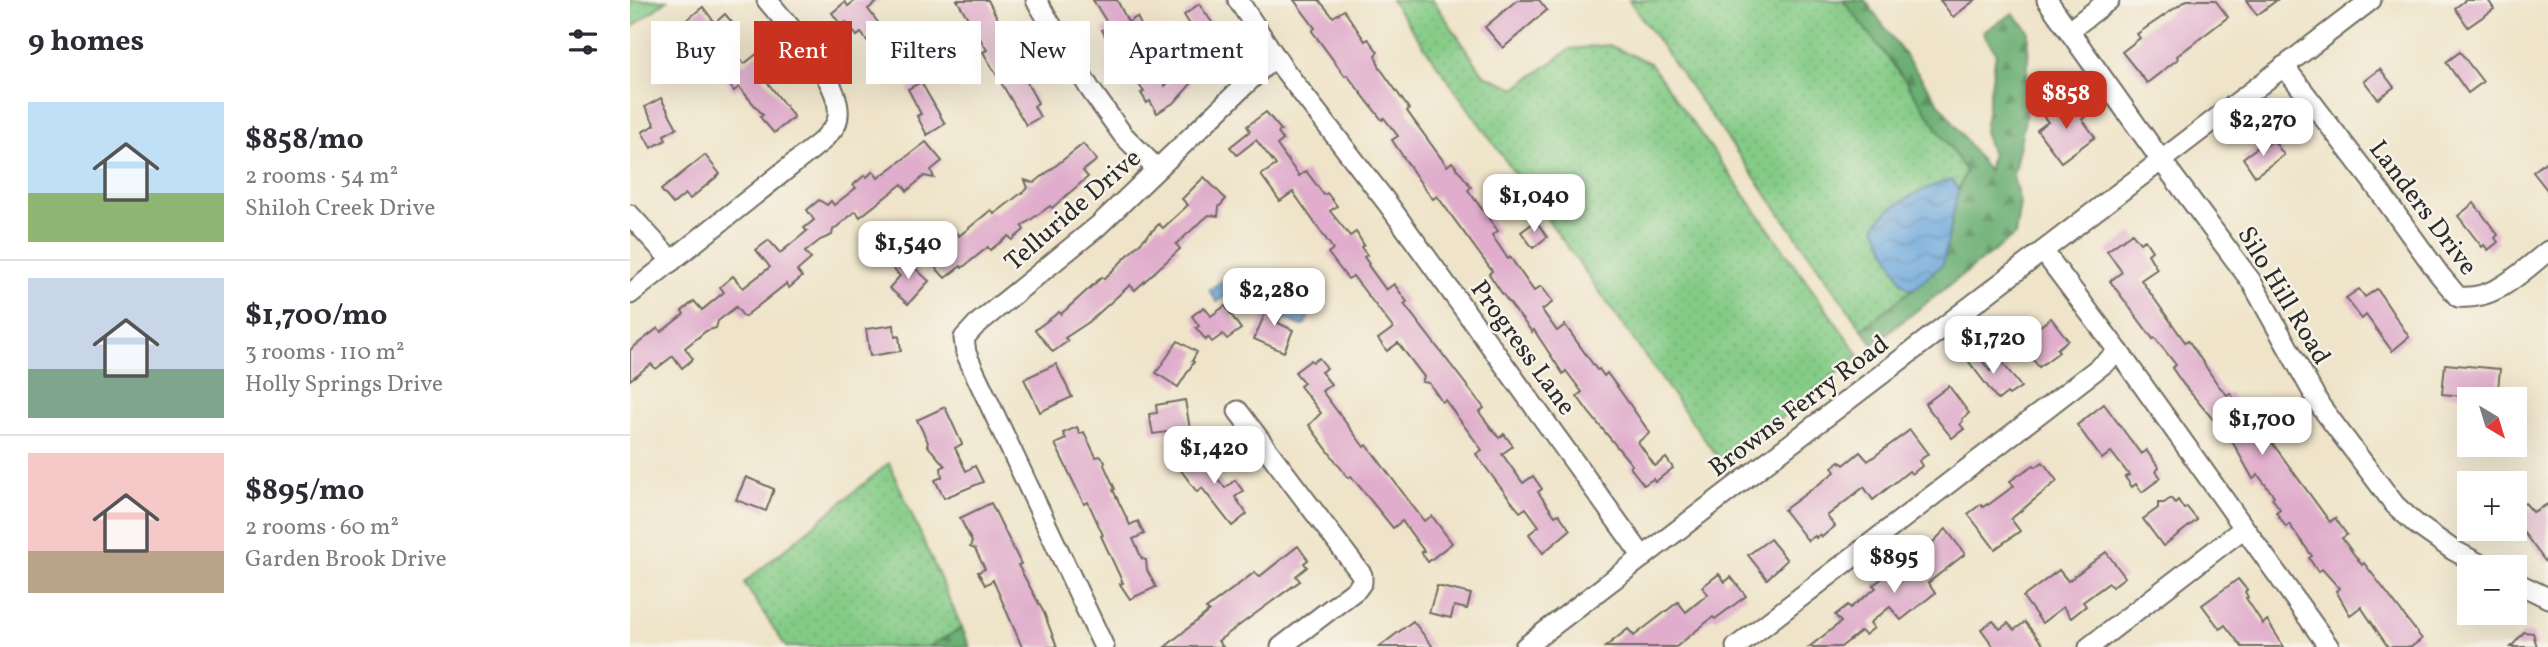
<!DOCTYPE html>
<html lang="en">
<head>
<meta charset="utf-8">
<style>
  :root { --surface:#fff; --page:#f2f2f3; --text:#2b2b33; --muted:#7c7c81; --line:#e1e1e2; --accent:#c8321e }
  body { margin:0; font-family:Vollkorn,serif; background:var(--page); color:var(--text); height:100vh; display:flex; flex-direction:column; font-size:26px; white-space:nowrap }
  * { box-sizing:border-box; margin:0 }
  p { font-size:23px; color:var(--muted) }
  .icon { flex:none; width:38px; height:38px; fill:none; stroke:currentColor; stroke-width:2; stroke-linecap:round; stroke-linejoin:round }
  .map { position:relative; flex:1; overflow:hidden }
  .side { display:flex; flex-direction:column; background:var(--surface); width:630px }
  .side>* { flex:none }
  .guide { position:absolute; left:21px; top:21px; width:665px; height:63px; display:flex; gap:14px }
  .needle { width:46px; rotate:142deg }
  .tools { position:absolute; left:1827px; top:387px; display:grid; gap:14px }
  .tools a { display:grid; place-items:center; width:70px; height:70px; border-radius:0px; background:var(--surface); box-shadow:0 7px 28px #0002; font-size:35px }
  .price { position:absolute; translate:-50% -60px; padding:0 16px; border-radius:14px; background:#fff; color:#222; font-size:23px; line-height:46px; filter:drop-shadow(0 2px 4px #0008) }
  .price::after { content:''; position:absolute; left:50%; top:42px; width:21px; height:16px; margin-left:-10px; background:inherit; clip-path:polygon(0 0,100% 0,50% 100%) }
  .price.selected { background:var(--accent); color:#fff }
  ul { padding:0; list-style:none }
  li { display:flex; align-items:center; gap:21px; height:175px; padding:0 28px }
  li+li { border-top:2px solid var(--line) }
  li span { display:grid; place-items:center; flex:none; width:196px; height:140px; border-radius:0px; color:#555 }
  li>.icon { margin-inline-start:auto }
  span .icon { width:84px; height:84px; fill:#fffc; stroke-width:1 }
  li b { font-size:30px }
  h2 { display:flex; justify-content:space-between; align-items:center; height:84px; padding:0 28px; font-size:30px }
  .chip { padding:0 24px; border-radius:0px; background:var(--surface); box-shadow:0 7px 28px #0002; font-size:24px; line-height:63px }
  .chip.selected { background:var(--accent); color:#fff }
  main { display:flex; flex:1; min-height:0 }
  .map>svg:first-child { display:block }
  .grass { fill:url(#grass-dots); stroke:#587b58; stroke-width:2 }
  .forest { fill:url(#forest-firs); stroke:#4b6d4f; stroke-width:2 }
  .water { fill:url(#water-waves); stroke:#4b6984; stroke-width:2 }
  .building { fill:#e0adcc }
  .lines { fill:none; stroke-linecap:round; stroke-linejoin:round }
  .minor-casing { stroke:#706c62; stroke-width:23 }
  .minor { stroke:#fff; stroke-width:19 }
  .labels { text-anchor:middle; stroke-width:5; stroke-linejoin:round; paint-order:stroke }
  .street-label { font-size:26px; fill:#2b2b2b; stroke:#f7f3e8 }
</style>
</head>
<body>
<main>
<section class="side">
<h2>9 homes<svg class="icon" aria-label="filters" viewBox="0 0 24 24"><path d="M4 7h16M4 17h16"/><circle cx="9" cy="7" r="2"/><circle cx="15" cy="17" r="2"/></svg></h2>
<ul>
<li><span style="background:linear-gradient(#bfe0f5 65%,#8fb573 0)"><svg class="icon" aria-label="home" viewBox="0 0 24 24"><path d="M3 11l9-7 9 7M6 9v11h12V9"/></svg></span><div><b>$858/mo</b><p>2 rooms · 54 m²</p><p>Shiloh Creek Drive</p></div></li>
<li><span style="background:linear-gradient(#c9d6e8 65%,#7fa58c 0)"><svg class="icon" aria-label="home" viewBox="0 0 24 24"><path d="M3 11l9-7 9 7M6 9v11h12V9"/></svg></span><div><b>$1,700/mo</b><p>3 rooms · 110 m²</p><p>Holly Springs Drive</p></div></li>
<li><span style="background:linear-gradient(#f6c9c9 70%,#b9a48a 0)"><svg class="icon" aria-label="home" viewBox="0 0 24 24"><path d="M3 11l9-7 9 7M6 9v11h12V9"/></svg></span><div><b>$895/mo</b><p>2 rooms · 60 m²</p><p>Garden Brook Drive</p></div></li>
</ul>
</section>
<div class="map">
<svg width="1918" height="647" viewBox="0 0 1918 647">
  <defs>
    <pattern id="grass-dots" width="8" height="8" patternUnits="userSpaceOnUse" patternTransform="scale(1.75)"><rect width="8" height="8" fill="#84cb86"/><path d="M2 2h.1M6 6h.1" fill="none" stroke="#72ae74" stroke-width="1.8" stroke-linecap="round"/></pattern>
    <pattern id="forest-firs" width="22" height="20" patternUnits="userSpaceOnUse" patternTransform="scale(1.75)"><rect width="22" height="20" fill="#6baf73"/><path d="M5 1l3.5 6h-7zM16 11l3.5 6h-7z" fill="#588f5f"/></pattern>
    <pattern id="water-waves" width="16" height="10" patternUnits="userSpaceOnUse" patternTransform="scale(1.75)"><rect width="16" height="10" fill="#6ba7dc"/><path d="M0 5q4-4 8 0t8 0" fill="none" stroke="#5888b3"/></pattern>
  </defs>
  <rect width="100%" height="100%" fill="#f7f3e8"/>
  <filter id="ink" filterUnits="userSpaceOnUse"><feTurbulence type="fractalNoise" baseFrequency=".0143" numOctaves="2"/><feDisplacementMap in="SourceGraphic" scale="14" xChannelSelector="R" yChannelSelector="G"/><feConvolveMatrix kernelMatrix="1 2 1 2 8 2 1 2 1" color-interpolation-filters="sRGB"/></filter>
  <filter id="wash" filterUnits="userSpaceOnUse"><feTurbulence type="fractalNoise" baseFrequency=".00686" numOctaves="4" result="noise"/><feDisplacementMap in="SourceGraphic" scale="28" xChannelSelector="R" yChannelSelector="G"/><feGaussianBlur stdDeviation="1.57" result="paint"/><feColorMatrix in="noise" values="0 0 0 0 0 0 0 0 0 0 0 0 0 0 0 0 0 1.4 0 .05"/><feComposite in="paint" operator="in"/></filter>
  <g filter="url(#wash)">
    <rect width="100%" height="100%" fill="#efe4c9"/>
    <g class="grass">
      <polygon points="0,0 37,0 0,29"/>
      <polygon points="761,0 803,0 854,75 886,88 940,49 979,45 1020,63 1229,355 1093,465"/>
      <polygon points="999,0 1213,0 1275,80 1336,171 1328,190 1322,181 1279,289 1285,288 1232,329"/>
      <polygon points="259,463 332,628 298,647 156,647 114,583"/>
    </g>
    <g class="forest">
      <polygon points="1213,0 1235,0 1358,171 1362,155 1354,132 1366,53 1353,32 1383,13 1399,31 1396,115 1383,176 1390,203 1385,235 1243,344 1232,329 1313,264 1325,199 1336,171 1275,80"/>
      <polygon points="332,628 340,647 298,647"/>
    </g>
    <g class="water">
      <path d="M1322,180L1328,190L1313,264L1285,288L1279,289L1272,283L1245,227C1254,206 1300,185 1322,180Z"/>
      <polygon points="600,275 608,287 587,302 579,290"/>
      <polygon points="660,306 677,314 678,318 675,324 672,326 653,318 651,313 653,309"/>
    </g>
    <g id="blocks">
      <g class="building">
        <polygon points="226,0 250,0 238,9 253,29 259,24 271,40 268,43 275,53 263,62 255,52 249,56 231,33 227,36 216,22 211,25 202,13 215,2 218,6"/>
        <polygon points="327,0 358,0 378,39 382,36 390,51 382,55 408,103 404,106 410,117 396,125 353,52 357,50"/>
        <polygon points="463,0 487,0 498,22 507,17 513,29 505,33 513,50 496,58 489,43 481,47 472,30 479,26"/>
        <polygon points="664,0 689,0 703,17 714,10 735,41 738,39 748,52 745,55 750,68 779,109 777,111 817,166 822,162 841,187 838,190 868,231 862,235 878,259 880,257 904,291 911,286 923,302 912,310 927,331 935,325 967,370 969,369 974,376 977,373 991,392 1020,433 1008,442 1025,466 1036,458 1043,468 1025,482 1023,479 1014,485 1000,467 1002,465 960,414 947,396 952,392 936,371 933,374 904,330 902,332 871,292 859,274 862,271 807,196 803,199 792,185 762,140 768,136 754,118 752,120 717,75 715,76 682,31 685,28"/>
        <polygon points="887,0 909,0 917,10 873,48 855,27"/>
        <polygon points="1310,0 1345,0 1323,17"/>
        <polygon points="1557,0 1585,0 1598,17 1547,56 1548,59 1517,83 1492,52 1510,38 1507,34"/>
        <polygon points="1616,0 1647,0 1627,15"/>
        <polygon points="1836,0 1858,0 1864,9 1838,27 1825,8"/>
        <polygon points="569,4 596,42 576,56 574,54 569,58 560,45 572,37 564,24 561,26 554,15"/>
        <polygon points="73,7 85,23 95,14 105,26 92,36 114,64 128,53 139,67 131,74 164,117 144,133 130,117 133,115 109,87 104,91 54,22"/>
        <polygon points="1830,52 1853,82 1838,93 1816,62"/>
        <polygon points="524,67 535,86 550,72 561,84 545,102 527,113 520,101 517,103 511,93 514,92 505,79"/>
        <polygon points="1750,69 1764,87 1748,99 1734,81"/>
        <polygon points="291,82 315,124 297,135 287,116 291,114 278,89"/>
        <polygon points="31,98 47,128 34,135 36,140 21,148 12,132 25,125 15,107"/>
        <polygon points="1444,102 1455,117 1452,119 1465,137 1431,162 1407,130 1418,122 1413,116 1426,106 1431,112"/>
        <polygon points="636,112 651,130 648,133 653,140 647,145 669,176 676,171 694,195 697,193 707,206 700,211 720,236 726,232 734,245 731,247 737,255 734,257 739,264 738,265 756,290 764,284 777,302 774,304 854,408 849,412 869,438 874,434 883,446 872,454 893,483 903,476 912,489 908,492 925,516 929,514 940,530 913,553 899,534 909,526 896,508 890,512 868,484 846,454 852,450 815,400 812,402 799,383 792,382 794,377 768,343 757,351 748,339 763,328 723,276 718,279 698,253 703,249 663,192 650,201 631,175 646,165 626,140 607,155 600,147 620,131 617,126"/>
        <polygon points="1643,140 1654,155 1625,176 1613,158 1628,147 1630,150"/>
        <polygon points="296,142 312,161 301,170 304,178 294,176 277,191 272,184 230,217 226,211 203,230 202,235 190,240 175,252 181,259 167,271 172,277 159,288 156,284 114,317 106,307 88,321 86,328 76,331 55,348 63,359 52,368 43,356 26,369 21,364 0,380 0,350 28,328 31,332 54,314 52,311 64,301 72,310 94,292 90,287 103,276 113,288 140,267 126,250 139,240 150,253 177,231 174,228 184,220 177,210 189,200 197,205 201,201 204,205 226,188 223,185 235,175 237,177 243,171 248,178"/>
        <polygon points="453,144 467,160 453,171 458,177 422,208 420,206 392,226 394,230 382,240 379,236 360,250 358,247 332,268 331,266 315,278 304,266 310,262 302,253 327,233 329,236 361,210 364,214 372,208 398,188 395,180 404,183"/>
        <polygon points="75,155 90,174 60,199 55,194 43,204 31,190"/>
        <polygon points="1918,160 1918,191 1903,172"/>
        <polygon points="574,177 596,199 589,207 588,216 579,215 573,220 546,244 550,249 505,290 500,285 459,322 435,338 438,341 423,352 405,330 429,312 431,314 472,277 474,279 529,224 533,228 558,205 552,199"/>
        <polygon points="1844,203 1868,235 1865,238 1868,242 1858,250 1854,245 1852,247 1828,216"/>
        <polygon points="906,221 917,237 903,248 891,232"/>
        <polygon points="1502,233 1510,243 1515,240 1522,251 1518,254 1527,269 1511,280 1555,342 1558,340 1588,385 1597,395 1600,393 1626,427 1629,425 1700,522 1705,518 1717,535 1712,538 1732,565 1734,563 1792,639 1781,647 1758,647 1731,607 1720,615 1706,591 1709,588 1692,569 1688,572 1679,558 1682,556 1659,524 1656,527 1646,512 1650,509 1642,498 1644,496 1628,475 1623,479 1603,443 1553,384 1542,368 1546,365 1525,338 1523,339 1480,281 1492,272 1477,251"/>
        <polygon points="274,258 299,281 278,304 259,288 270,276 263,269"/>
        <polygon points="1729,289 1735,297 1747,289 1779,337 1762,351 1736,315 1732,319 1716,298"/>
        <polygon points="641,300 656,306 648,323 663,330 654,352 624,339"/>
        <polygon points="595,306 611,329 597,339 593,334 582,342 578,337 576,340 566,328 569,326 562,316 574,307 581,316"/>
        <polygon points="1421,318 1438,340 1427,349 1429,352 1409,367 1387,339 1398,330 1401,333"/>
        <polygon points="264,325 265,337 269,336 271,351 240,356 236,329"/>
        <polygon points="548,341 567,352 562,361 564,362 548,387 526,373"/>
        <polygon points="1342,347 1360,371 1372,362 1391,387 1379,395 1377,393 1368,400 1333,354"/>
        <polygon points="689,358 697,368 691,372 701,384 692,391 734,447 737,445 794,521 802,516 822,543 798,562 791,552 794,551 772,521 763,528 721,476 718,478 679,425 691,413 670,386 674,383 665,372 681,360 683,362"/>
        <polygon points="426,364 442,397 410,412 394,379"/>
        <polygon points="1815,364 1870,369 1867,399 1812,394"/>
        <polygon points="1319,386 1339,413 1332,419 1333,421 1330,424 1334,429 1322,438 1295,404"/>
        <polygon points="555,400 560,429 523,434 519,414 527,413 526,405"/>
        <polygon points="1474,404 1511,454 1516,450 1529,468 1526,471 1531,478 1512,492 1506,484 1502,487 1495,477 1499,475 1481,452 1472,459 1447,425"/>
        <polygon points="315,407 332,444 325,448 336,471 345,466 353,482 314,498 305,480 312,477 311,468 315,466 297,445 298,442 287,420"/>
        <polygon points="447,427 450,434 454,432 466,457 470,456 475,461 474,465 485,489 483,490 500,525 508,521 514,534 503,539 512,559 516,560 517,570 526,587 500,599 490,584 493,583 471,536 473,535 458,502 454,504 425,444 436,439 433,433"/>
        <polygon points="1280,430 1298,454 1289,461 1292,466 1282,474 1279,471 1243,500 1234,487 1197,516 1205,526 1192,537 1190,534 1186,538 1185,536 1178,541 1154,510 1205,472 1202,467 1210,461 1214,465 1230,452 1238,461"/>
        <polygon points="574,446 584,460 577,465 595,488 605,480 613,491 605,497 617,514 602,526 572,488 567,492 550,469 554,466 552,463"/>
        <polygon points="1413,462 1427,481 1381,519 1390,531 1365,549 1338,514 1351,504 1353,507 1357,504 1358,505 1384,486 1380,481 1393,472 1404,465 1406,467"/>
        <polygon points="116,477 144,489 136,511 106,500"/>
        <polygon points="1541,498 1545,503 1548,500 1554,509 1557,507 1567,520 1533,546 1513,519 1528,508 1528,503 1534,503"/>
        <polygon points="361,503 391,564 388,565 414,613 427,647 392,647 363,580 355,585 348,572 355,569 345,549 340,547 342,542 330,518"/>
        <polygon points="1895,503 1903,512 1918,504 1918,565 1885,521 1885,511"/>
        <polygon points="1316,529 1335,554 1298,583 1305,593 1271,620 1260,607 1240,623 1244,628 1235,635 1231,631 1211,647 1179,647 1211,622 1205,615 1218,605 1220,608 1246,588 1243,585 1258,574 1266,584 1302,557 1296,549"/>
        <polygon points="1140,539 1157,560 1137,579 1118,555"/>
        <polygon points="668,546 678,560 674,563 677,567 666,576 670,581 588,641 593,647 535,647 579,611 576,609 625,572 629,577"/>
        <polygon points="1476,552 1495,577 1482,587 1479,583 1453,602 1456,606 1441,618 1433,607 1412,623 1393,597 1429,570 1438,581"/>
        <polygon points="1089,574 1095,582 1101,577 1116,596 1085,619 1083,617 1046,647 975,647 998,629 1004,636 1048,602 1056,612 1078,594 1072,587"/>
        <polygon points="1608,579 1617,590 1615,592 1618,597 1616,598 1633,624 1637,620 1654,647 1612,647 1595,625 1590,629 1572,605"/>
        <polygon points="807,586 841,594 837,609 824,606 821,618 799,613"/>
        <polygon points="783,621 803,647 749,647"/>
        <polygon points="1363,621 1370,629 1378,623 1384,630 1395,622 1415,647 1364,647 1351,629"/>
        <polygon points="1894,632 1903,633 1907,647 1881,647"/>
      </g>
    </g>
  </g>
  <g filter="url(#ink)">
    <use href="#blocks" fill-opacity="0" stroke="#706c62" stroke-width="2"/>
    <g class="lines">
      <defs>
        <g id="minor">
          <polyline points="406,0 460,89 493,135 527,169"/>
          <polyline points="608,0 652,67 758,204 1013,557"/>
          <polyline points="1417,0 1531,160 1621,281 1691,407 1765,505 1786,524 1823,550 1855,567"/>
          <polyline points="1440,30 1479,0"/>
          <path d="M1654,66L1742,181L1809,274L1828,297C1865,301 1891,272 1918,251"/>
          <polyline points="0,215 42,261"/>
          <polyline points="1413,251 1489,352 1699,647"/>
          <path d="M0,294L192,141C196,136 203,130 206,124C221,89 157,25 137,0"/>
          <polyline points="608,411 732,575 732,582 727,589 651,647"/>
          <polyline points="1885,582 1918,598"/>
          <polyline points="474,647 343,369 336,353 334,338 346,325 468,226 645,56"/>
          <polyline points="895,647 1741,0"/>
          <polyline points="1106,647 1489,352"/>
          <polyline points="1459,647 1614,528"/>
        </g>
      </defs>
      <use href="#minor" class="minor-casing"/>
      <use href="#minor" class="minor"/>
    </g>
  </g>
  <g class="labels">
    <g class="street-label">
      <text transform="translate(1794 207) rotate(53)" y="9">Landers Drive</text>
      <text transform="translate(442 209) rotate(-41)" y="9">Telluride Drive</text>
      <text transform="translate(1655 295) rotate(59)" y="9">Silo Hill Road</text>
      <text transform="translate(894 347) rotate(54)" y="9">Progress Lane</text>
      <text transform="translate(1168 405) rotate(-37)" y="9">Browns Ferry Road</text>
    </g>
  </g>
</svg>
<div class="tools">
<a><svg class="needle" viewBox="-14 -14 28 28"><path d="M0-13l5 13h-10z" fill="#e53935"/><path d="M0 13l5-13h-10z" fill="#7c7c81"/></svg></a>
<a>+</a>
<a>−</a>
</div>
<b class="price selected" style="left:1436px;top:131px">$858</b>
<b class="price" style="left:1633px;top:158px">$2,270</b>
<b class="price" style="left:904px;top:234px">$1,040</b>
<b class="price" style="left:278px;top:281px">$1,540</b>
<b class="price" style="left:644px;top:328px">$2,280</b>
<b class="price" style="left:1363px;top:376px">$1,720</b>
<b class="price" style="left:1632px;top:457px">$1,700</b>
<b class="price" style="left:584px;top:486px">$1,420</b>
<b class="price" style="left:1264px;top:595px">$895</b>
<div class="guide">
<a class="chip">Buy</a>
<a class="chip selected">Rent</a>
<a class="chip">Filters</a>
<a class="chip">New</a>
<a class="chip">Apartment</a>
</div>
</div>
</main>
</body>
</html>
